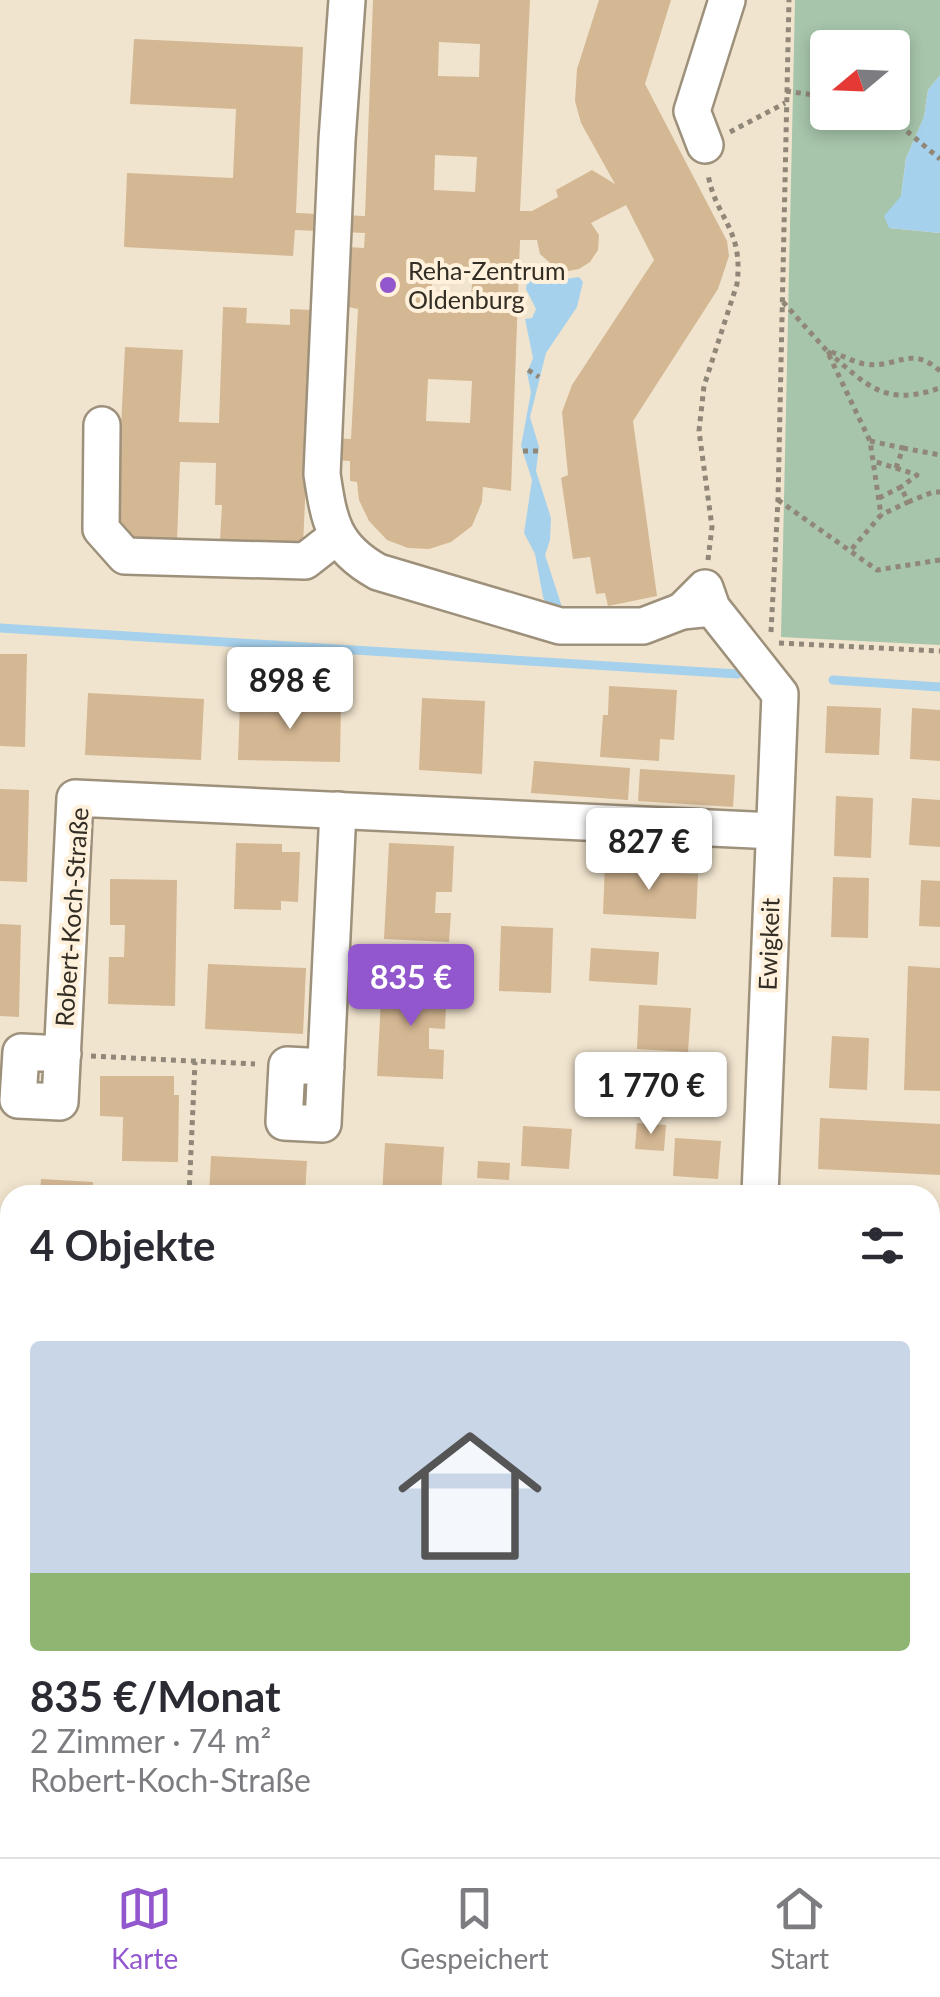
<!DOCTYPE html>
<html lang="de">
<head>
<meta charset="utf-8">
<style>
  :root { --surface:#fff; --page:#f2f2f3; --text:#2b2b33; --muted:#7c7c81; --line:#e1e1e2; --accent:#9256cd }
  body { margin:0; font-family:Lato,sans-serif; background:var(--page); color:var(--text); height:100vh; display:flex; flex-direction:column; font-size:38px; white-space:nowrap }
  * { box-sizing:border-box; margin:0 }
  p { font-size:32px; color:var(--muted) }
  .icon { flex:none; width:55px; height:55px; fill:none; stroke:currentColor; stroke-width:2; stroke-linecap:round; stroke-linejoin:round }
  .map { position:relative; flex:1; overflow:hidden }
  .side { position:absolute; left:0px; top:1185px; width:940px; height:672px; display:flex; flex-direction:column; background:var(--surface); border-radius:30px 30px 0 0; box-shadow:0 5px 15px #0003 }
  .side>* { flex:none }
  .needle { width:65px; rotate:251deg }
  .tools { position:absolute; left:810px; top:30px; display:grid; gap:20px }
  .tools a { display:grid; place-items:center; width:100px; height:100px; border-radius:10px; background:var(--surface); box-shadow:0 5px 15px #0003; font-size:50px }
  .price { position:absolute; translate:-50% -85px; padding:0 22px; border-radius:10px; background:#fff; color:#222; font-size:32px; line-height:65px; filter:drop-shadow(0 2px 5px #0008) }
  .price::after { content:''; position:absolute; left:50%; top:60px; width:30px; height:22px; margin-left:-15px; background:inherit; clip-path:polygon(0 0,100% 0,50% 100%) }
  .price.on { background:var(--accent); color:#fff }
  ul { padding:0; list-style:none }
  li { display:grid; align-content:center; gap:20px; height:530px; padding:0 30px }
  li+li { border-top:2px solid var(--line) }
  li span { display:grid; place-items:center; height:310px; border-radius:10px; color:#555 }
  li>.icon { margin-inline-start:auto }
  span .icon { width:180px; height:180px; fill:#fffc; stroke-width:1 }
  li b { font-size:42px }
  h2 { display:flex; justify-content:space-between; align-items:center; height:120px; padding:0 30px; font-size:42px }
  .menu { display:flex; justify-content:space-around; align-items:center; height:140px; border-top:2px solid var(--line); background:var(--surface); font-size:28px; color:var(--muted) }
  .menu a { display:grid; justify-items:center; gap:5px }
  .menu .on { color:var(--accent) }
  .map>svg:first-child { display:block }
  .green { fill:#a6c5ab; fill-rule:evenodd }
  .water { fill:#a6d1ec }
  .lines { fill:none; stroke-linecap:round; stroke-linejoin:round }
  .stream { stroke:#a6d1ec; stroke-width:9 }
  .building { fill:#d4b793; fill-rule:evenodd }
  .minor-casing { stroke:#9e917c; stroke-width:40 }
  .path { stroke:#908778; stroke-width:5; stroke-dasharray:5 5; stroke-linecap:butt }
  .minor { stroke:#fff; stroke-width:35 }
  .poi-dot { fill:#9256cd; stroke:#fff1db; stroke-width:4 }
  .labels { text-anchor:middle; stroke-width:8; stroke-linejoin:round; paint-order:stroke }
  .poi-label { font-size:25px; fill:#332e25; stroke:#fff1db; text-anchor:start }
  .street-label { font-size:25px; fill:#332e25; stroke:#fff1db }
</style>
</head>
<body>
<div class="map">
<svg width="940" height="1857" viewBox="0 0 940 1857">
  <rect width="100%" height="100%" fill="#f1e4ce"/>
  <path class="green" d="M795,0H940V75L928,90L924,117L906,158L901,196L889,228L940,233V645L781,637ZM828,48H892V112H828Z"/>
  <g class="water">
    <polygon points="940,75 940,233 889,228 884,216 901,196 906,158 924,117 928,90"/>
    <polygon points="533,272 553,281 579,277 583,282 577,307 546,353 530,417 539,447 536,471 551,518 550,540 545,555 561,604 559,612 549,608 543,597 535,554 524,533 532,480 521,446 531,392 527,373 533,358 525,319 532,318 536,309 526,289 528,274"/>
  </g>
  <g class="lines">
    <g class="stream">
      <polyline points="0,628 738,674"/>
      <polyline points="833,680 940,687"/>
    </g>
  </g>
  <g class="building">
    <path d="M373,0H530L520,211H532L558,197L556,190L592,170L615,184L581,123L575,101L577,69L599,0H671L645,84L727,241L729,256L718,289L633,421L657,596L608,606L605,593L596,594L590,557L573,559L561,478L568,475L562,412L572,385L654,260L626,205L591,223L599,235L598,250L590,262L579,269L568,271L557,269L540,254L537,240H520L511,491L483,487L482,502L472,526L451,542L429,549L408,548L387,540L369,521L359,500L357,482L350,481V461L307,458L303,545L220,541L222,505H215L216,463L180,462L177,542L117,540L119,477H108L110,427H121L125,347L183,350L179,422L219,423L223,307L247,308L246,323L290,325V309L314,310L308,437L351,439L358,309L343,306L348,247L364,248L365,233L295,230L293,256L124,247L127,173L233,178L236,109L130,104L134,39L303,47L296,213L365,216ZM439,42L480,44L479,77L438,76ZM435,155L477,157L475,192L434,190ZM433,265L473,267L471,300L431,298ZM428,379L472,381L470,423L426,421Z"/>
    <polygon points="0,654 27,654 25,747 0,746"/>
    <polygon points="609,686 677,690 674,740 660,739 659,761 600,757 603,715 608,715"/>
    <polygon points="88,693 204,699 201,760 85,755"/>
    <polygon points="422,698 485,701 482,774 419,770"/>
    <polygon points="240,701 341,703 340,762 238,760"/>
    <polygon points="827,706 881,708 879,755 825,753"/>
    <polygon points="912,708 940,710 940,761 910,759"/>
    <polygon points="534,761 630,768 628,800 531,793"/>
    <polygon points="640,769 735,775 733,807 638,801"/>
    <polygon points="0,789 29,790 27,882 0,881"/>
    <polygon points="836,796 873,798 871,858 834,856"/>
    <polygon points="912,798 940,800 940,847 909,845"/>
    <polygon points="236,843 282,844 282,852 300,852 298,902 281,901 281,910 234,909"/>
    <polygon points="389,843 454,846 452,892 436,892 435,913 451,913 449,942 384,939"/>
    <polygon points="605,863 627,864 627,871 698,874 696,919 603,914"/>
    <polygon points="833,877 869,878 868,938 831,937"/>
    <polygon points="110,879 177,880 175,1006 108,1004 109,957 124,957 125,925 110,925"/>
    <polygon points="921,880 940,881 940,927 919,926"/>
    <polygon points="0,924 21,925 19,1017 0,1016"/>
    <polygon points="501,926 553,928 551,993 499,991"/>
    <polygon points="591,948 659,952 657,985 589,981"/>
    <polygon points="208,964 306,968 303,1034 205,1029"/>
    <polygon points="908,966 940,968 940,1091 904,1090"/>
    <polygon points="382,980 447,983 445,1029 429,1028 429,1049 444,1050 443,1079 377,1076"/>
    <polygon points="639,1005 691,1008 688,1052 637,1049"/>
    <polygon points="832,1036 869,1038 867,1090 829,1088"/>
    <polygon points="672,1072 723,1076 720,1114 670,1110"/>
    <polygon points="100,1076 174,1076 174,1095 179,1095 178,1162 122,1161 123,1117 100,1116"/>
    <polygon points="820,1118 940,1124 940,1175 818,1169"/>
    <polygon points="637,1123 666,1125 664,1151 635,1149"/>
    <polygon points="523,1126 572,1129 569,1169 521,1166"/>
    <polygon points="675,1138 721,1141 718,1179 673,1176"/>
    <polygon points="385,1143 444,1147 441,1195 382,1195"/>
    <polygon points="211,1156 307,1161 305,1195 209,1195"/>
    <polygon points="478,1161 510,1163 509,1180 477,1178"/>
    <polygon points="41,1179 93,1182 93,1195 40,1195"/>
    <polygon points="0,1222 10,1223 10,1297 0,1296"/>
    <polygon points="0,1379 9,1379 7,1451 0,1451"/>
    <polygon points="0,1554 10,1555 10,1609 7,1608 5,1659 0,1658"/>
    <rect x="0" y="1791" width="10" height="55"/>
    <rect x="243" y="1848" width="49" height="9"/>
    <rect x="382" y="1848" width="49" height="9"/>
    <polygon points="539,1848 588,1848 588,1857 540,1857"/>
    <rect x="620" y="1848" width="49" height="9"/>
    <rect x="778" y="1848" width="42" height="9"/>
  </g>
  <g class="lines">
    <defs>
      <g id="minor">
        <path d="M347,0L337,140L322,474C329,521 333,547 378,572L560,626H643L682,611"/>
        <polyline points="705,145 692,111 727,0"/>
        <polyline points="102,425 101,529 125,556 305,561 337,536"/>
        <polyline points="712,608 682,611 705,588 712,608 780,694 760,1195"/>
        <polyline points="63,1054 21,1052 18,1100 60,1102 75,798 773,831"/>
        <polyline points="326,1067 287,1065 284,1122 323,1124 338,810"/>
        <polyline points="930,1354 940,1354"/>
        <polyline points="0,1503 10,1504"/>
        <polyline points="930,1565 940,1565"/>
        <polyline points="722,1857 722,1848"/>
      </g>
    </defs>
    <use href="#minor" class="minor-casing"/>
    <g class="path">
      <polyline points="786,91 828,97"/>
      <polyline points="884,112 940,159"/>
      <polyline points="730,132 785,103"/>
      <polyline points="783,302 827,351 870,441 881,515 850,551"/>
      <polyline points="528,370 539,377"/>
      <path d="M940,371C910,344 897,369 865,364C852,362 841,354 827,351C868,386 884,407 940,388"/>
      <polyline points="870,441 903,448 896,468 873,461"/>
      <polyline points="903,448 940,455"/>
      <polyline points="523,451 539,451"/>
      <polyline points="896,468 917,475 901,487"/>
      <polyline points="879,498 901,487 908,502 881,515"/>
      <polyline points="778,500 877,570 940,560"/>
      <polyline points="908,502 933,492 940,492"/>
      <path d="M708,560L712,527L699,431L704,386L737,284C744,228 715,218 708,174"/>
      <polyline points="771,632 778,500 789,0"/>
      <polyline points="779,643 940,651"/>
      <polyline points="91,1056 255,1064"/>
      <polyline points="189,1195 195,1062"/>
      <polyline points="207,1848 207,1857"/>
      <polyline points="359,1848 360,1857"/>
      <polyline points="509,1857 510,1848"/>
    </g>
    <use href="#minor" class="minor"/>
  </g>
  <circle class="poi-dot" cx="388" cy="285" r="10"/>
  <g class="labels">
    <g class="poi-label">
      <text x="408" y="280">Reha-Zentrum<tspan x="408" dy="29">Oldenburg</tspan></text>
    </g>
    <g class="street-label">
      <text transform="translate(72 917) rotate(-86)" y="9">Robert-Koch-Straße</text>
      <text transform="translate(769 944) rotate(-88)" y="9">Ewigkeit</text>
    </g>
  </g>
</svg>
<div class="tools">
<a><svg class="needle" viewBox="-14 -14 28 28"><path d="M0-13l5 13h-10z" fill="#e53935"/><path d="M0 13l5-13h-10z" fill="#7c7c81"/></svg></a>
</div>
<b class="price" style="left:290px;top:732px">898 €</b>
<b class="price" style="left:649px;top:893px">827 €</b>
<b class="price on" style="left:411px;top:1029px">835 €</b>
<b class="price" style="left:651px;top:1137px">1 770 €</b>
<section class="side">
<h2>4 Objekte<svg class="icon" aria-label="filters" viewBox="0 0 24 24"><path d="M4 7h16M4 17h16"/><circle cx="9" cy="7" r="2"/><circle cx="15" cy="17" r="2"/></svg></h2>
<ul>
<li><span style="background:linear-gradient(#c9d6e8 75%,#8fb573 0)"><svg class="icon" aria-label="home" viewBox="0 0 24 24"><path d="M3 11l9-7 9 7M6 9v11h12V9"/></svg></span><div><b>835 €/Monat</b><p>2 Zimmer · 74 m²</p><p>Robert-Koch-Straße</p></div></li>
</ul>
</section>
</div>
<nav class="menu">
<a class="on"><svg class="icon" aria-label="map" viewBox="0 0 24 24"><path d="M3 6l6-2 6 2 6-2v14l-6 2-6-2-6 2zM9 4v14M15 6v14"/></svg>Karte</a>
<a><svg class="icon" aria-label="saved" viewBox="0 0 24 24"><path d="M7 4h10v16l-5-4-5 4z"/></svg>Gespeichert</a>
<a><svg class="icon" aria-label="home" viewBox="0 0 24 24"><path d="M3 11l9-7 9 7M6 9v11h12V9"/></svg>Start</a>
</nav>
</body>
</html>
